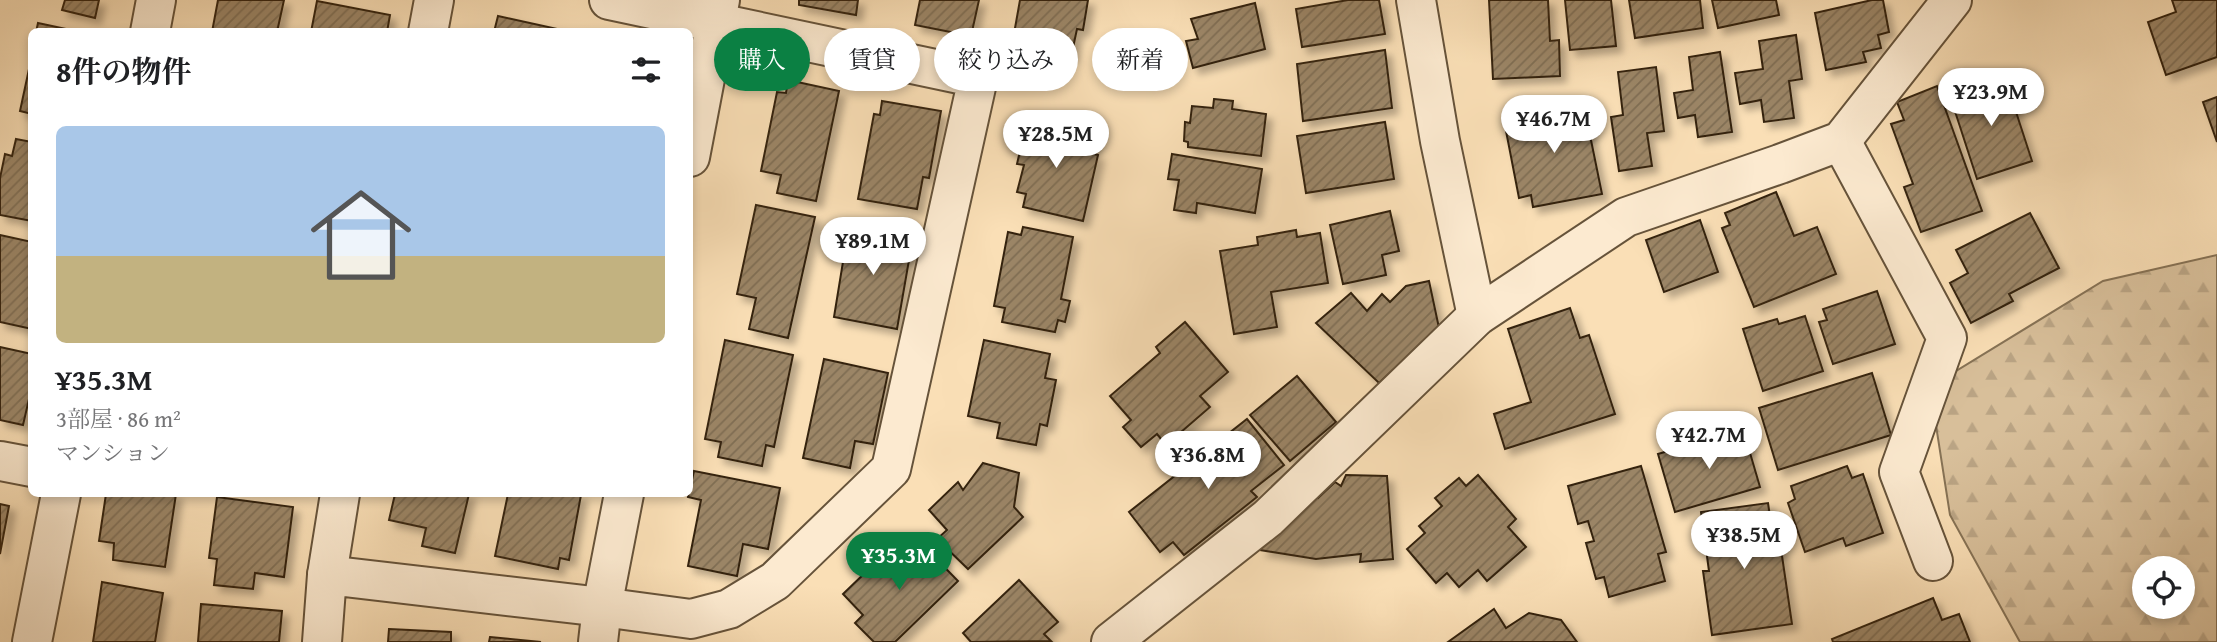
<!DOCTYPE html>
<html lang="ja">
<head>
<meta charset="utf-8">
<style>
  :root { --surface:#fff; --page:#f6f6f6; --text:#202124; --muted:#757577; --line:#e0e0e0; --accent:#0b8043 }
  body { margin:0; font-family:"Gentium Book Plus","Noto Serif JP",serif; background:var(--page); color:var(--text); height:100vh; display:flex; flex-direction:column; font-size:26px; white-space:nowrap }
  * { box-sizing:border-box; margin:0 }
  p { font-size:23px; color:var(--muted) }
  .icon { flex:none; width:38px; height:38px; fill:none; stroke:currentColor; stroke-width:2; stroke-linecap:round; stroke-linejoin:round }
  .map { position:relative; flex:1; overflow:hidden }
  .sheet { position:absolute; left:28px; top:28px; width:665px; height:469px; display:flex; flex-direction:column; background:var(--surface); border-radius:10px; box-shadow:0 4px 10px #0003 }
  .sheet>* { flex:none }
  .banner { position:absolute; left:714px; top:28px; width:665px; height:63px; display:flex; gap:14px }
  .tools { position:absolute; left:2132px; top:556px; display:grid; gap:14px }
  .tools a { display:grid; place-items:center; width:63px; height:63px; border-radius:50%; background:var(--surface); box-shadow:0 4px 10px #0003; font-size:35px }
  .price { position:absolute; translate:-50% -60px; padding:0 16px; border-radius:24px; background:#fff; color:#222; font-size:23px; line-height:46px; filter:drop-shadow(0 2px 4px #0008) }
  .price::after { content:''; position:absolute; left:50%; top:42px; width:21px; height:16px; margin-left:-10px; background:inherit; clip-path:polygon(0 0,100% 0,50% 100%) }
  .price.current { background:var(--accent); color:#fff }
  ul { padding:0; list-style:none }
  li { display:grid; align-content:center; gap:14px; height:371px; padding:0 28px }
  li+li { border-top:2px solid var(--line) }
  li span { display:grid; place-items:center; height:217px; border-radius:10px; color:#555 }
  li>.icon { margin-inline-start:auto }
  span .icon { width:126px; height:126px; fill:#fffc; stroke-width:1 }
  li b { font-size:30px }
  h2 { display:flex; justify-content:space-between; align-items:center; height:84px; padding:0 28px; font-size:30px }
  .pill { padding:0 24px; border-radius:32px; background:var(--surface); box-shadow:0 4px 10px #0003; font-size:24px; line-height:63px }
  .pill.current { background:var(--accent); color:#fff }
  .map>svg:first-child { display:block }
  .forest { fill:url(#forest-firs); stroke:#867255; stroke-width:2; fill-rule:evenodd }
  .building { fill:url(#building-hatch); stroke:#342410; stroke-width:2; filter:url(#shadow) }
  .lines { fill:none; stroke-linecap:round; stroke-linejoin:round }
  .minor-casing { stroke:#66533a; stroke-width:42 }
  .minor { stroke:#fcead0; stroke-width:38 }
</style>
</head>
<body>
<div class="map">
<svg width="2217" height="642" viewBox="0 0 2217 642">
  <defs>
    <pattern id="forest-firs" width="22" height="20" patternUnits="userSpaceOnUse" patternTransform="scale(1.75)"><rect width="22" height="20" fill="#d8bf9a"/><path d="M5 1l3.5 6h-7zM16 11l3.5 6h-7z" fill="#baa484"/></pattern>
    <pattern id="building-hatch" width="6" height="6" patternUnits="userSpaceOnUse" patternTransform="scale(1.75)"><rect width="6" height="6" fill="#9b8566"/><path d="M-1 1l2-2M0 6l6-6M5 7l2-2" fill="none" stroke="#7f6d53"/></pattern>
    <filter id="shadow"><feDropShadow dx="6" dy="6" stdDeviation="3.5" flood-color="#0004"/></filter>
  </defs>
  <rect width="100%" height="100%" fill="#fadfb6"/>
  <filter id="stains"><feTurbulence type="fractalNoise" baseFrequency=".00286" numOctaves="4"/><feColorMatrix values="0 0 0 0 .2 0 0 0 0 .09 0 0 0 0 .02 0 0 0 .5 -.17"/></filter>
  <radialGradient id="worn" r=".72"><stop offset=".6" stop-color="#630" stop-opacity="0"/><stop offset="1" stop-color="#630" stop-opacity=".3"/></radialGradient>
  <path class="forest" d="M2217,255V642H2020L1950,515L1930,387L2103,281ZM2144,569H2182V607H2144Z"/>
  <g class="building">
    <polygon points="65,0 99,0 95,18 62,10"/>
    <polygon points="218,0 284,0 277,32 212,32"/>
    <polygon points="799,0 858,0 856,15 799,5"/>
    <polygon points="920,0 979,0 971,36 915,25"/>
    <polygon points="1020,0 1088,0 1083,30 1077,29 1071,57 1012,45"/>
    <polygon points="1348,0 1379,0 1385,34 1302,47 1296,9"/>
    <polygon points="1489,0 1548,0 1550,41 1559,40 1560,76 1493,79"/>
    <polygon points="1565,0 1611,0 1616,46 1570,50"/>
    <polygon points="1629,0 1700,0 1703,28 1635,38"/>
    <polygon points="1712,0 1776,0 1779,15 1718,28"/>
    <polygon points="1872,0 1883,0 1889,32 1878,35 1881,48 1863,52 1866,62 1826,70 1815,13"/>
    <polygon points="2172,0 2217,0 2217,57 2166,75 2148,22 2176,12"/>
    <polygon points="317,1 390,15 387,32 311,32"/>
    <polygon points="1255,3 1265,49 1193,68 1186,41 1198,39 1191,19"/>
    <polygon points="498,16 562,30 562,32 494,32"/>
    <polygon points="38,23 80,32 36,32"/>
    <polygon points="1796,35 1802,79 1789,81 1794,118 1764,122 1761,100 1740,104 1735,73 1763,69 1759,41"/>
    <polygon points="1385,50 1392,108 1303,121 1297,64"/>
    <polygon points="1720,52 1732,132 1698,137 1695,115 1678,118 1674,93 1693,90 1689,57"/>
    <polygon points="32,55 32,114 20,111"/>
    <polygon points="1656,67 1664,131 1647,133 1652,166 1619,171 1611,117 1623,115 1618,72"/>
    <polygon points="2005,78 2032,161 1977,179 1950,96"/>
    <polygon points="788,80 839,91 816,201 777,193 781,175 761,171 777,92 786,93"/>
    <polygon points="1937,86 1982,211 1921,232 1904,187 1913,184 1891,124 1904,120 1897,102"/>
    <polygon points="2217,97 2217,142 2203,102"/>
    <polygon points="1214,99 1233,101 1232,109 1266,114 1261,156 1188,147 1188,142 1184,141 1185,122 1190,123 1192,106 1213,108"/>
    <polygon points="882,101 941,111 929,178 923,177 917,209 858,199 874,114 880,115"/>
    <polygon points="1583,101 1602,194 1533,207 1531,195 1519,198 1506,131 1515,128 1512,115"/>
    <polygon points="1027,121 1093,136 1089,153 1098,155 1083,221 1023,207 1026,194 1017,192 1024,165 1017,164"/>
    <polygon points="1385,122 1394,179 1306,193 1297,136"/>
    <polygon points="16,139 32,142 32,221 0,215 0,178 5,154 12,156"/>
    <polygon points="1172,154 1262,169 1255,213 1197,203 1196,213 1174,210 1179,180 1168,179"/>
    <polygon points="1776,192 1794,236 1817,227 1836,274 1754,307 1722,228 1730,225 1725,213"/>
    <polygon points="756,205 815,217 788,338 749,329 756,298 737,294"/>
    <polygon points="1390,211 1399,251 1382,255 1386,275 1343,284 1330,225"/>
    <polygon points="2030,213 2059,268 2009,294 2013,301 1971,323 1950,283 1968,273 1956,250"/>
    <polygon points="1700,220 1718,272 1664,292 1646,240"/>
    <polygon points="849,225 913,237 897,329 834,317"/>
    <polygon points="1023,227 1073,237 1061,299 1070,301 1065,322 1058,320 1055,332 1002,322 1005,308 994,306 1008,232 1021,235"/>
    <polygon points="1296,230 1297,237 1320,233 1328,283 1271,292 1277,327 1234,334 1220,251 1258,245 1257,237"/>
    <polygon points="0,235 32,242 32,329 0,322"/>
    <polygon points="1429,281 1439,328 1379,383 1316,323 1351,293 1367,311 1382,294 1390,302 1406,286"/>
    <polygon points="1877,291 1895,344 1833,364 1819,322 1827,320 1823,309"/>
    <polygon points="1570,308 1580,338 1589,335 1615,414 1505,449 1494,414 1531,402 1508,329"/>
    <polygon points="1805,316 1823,371 1763,391 1743,329 1777,319 1779,324"/>
    <polygon points="1185,322 1228,372 1200,396 1210,407 1166,445 1157,434 1141,447 1123,427 1131,420 1110,396 1160,353 1156,347"/>
    <polygon points="725,340 793,355 774,447 766,445 762,466 718,457 721,442 705,439"/>
    <polygon points="984,340 1050,354 1045,378 1056,380 1047,426 1040,424 1036,445 997,438 1000,423 968,416"/>
    <polygon points="0,347 32,354 32,386 23,425 0,420"/>
    <polygon points="824,359 888,373 873,444 855,441 850,468 803,458"/>
    <polygon points="1872,373 1891,435 1778,470 1759,408"/>
    <polygon points="1297,376 1336,422 1290,461 1250,415"/>
    <polygon points="1247,419 1284,465 1251,491 1257,497 1184,555 1173,542 1160,552 1129,512"/>
    <polygon points="1743,429 1760,487 1675,512 1658,454"/>
    <polygon points="983,463 1019,473 1014,507 1023,517 968,569 937,539 947,530 929,510 958,482 963,490"/>
    <polygon points="1641,466 1666,552 1658,554 1665,581 1609,597 1604,577 1596,579 1586,543 1594,541 1588,521 1578,524 1568,486"/>
    <polygon points="1847,466 1852,478 1863,474 1883,533 1846,546 1843,538 1805,552 1788,503 1795,499 1791,486"/>
    <polygon points="694,471 780,488 768,549 743,544 737,576 688,566 701,500 688,497"/>
    <polygon points="1346,475 1387,476 1393,559 1360,562 1361,554 1316,559 1260,550 1313,495 1318,498 1335,482 1341,486"/>
    <polygon points="1478,475 1516,519 1508,527 1526,547 1487,581 1478,570 1459,587 1447,573 1436,583 1407,549 1425,533 1419,526 1442,506 1435,498 1459,478 1466,486"/>
    <polygon points="106,494 176,494 165,567 113,560 114,543 99,541"/>
    <polygon points="395,494 469,494 455,553 422,546 426,528 389,520"/>
    <polygon points="508,494 581,495 569,560 560,558 558,569 495,556"/>
    <polygon points="217,497 293,507 284,577 255,573 253,589 214,585 217,559 209,558"/>
    <polygon points="1768,503 1775,550 1781,549 1792,624 1712,635 1703,571 1709,571 1701,512"/>
    <polygon points="0,504 9,506 0,554"/>
    <polygon points="913,535 958,581 895,642 874,642 855,623 863,615 843,594 869,569 874,574"/>
    <polygon points="1019,580 1058,622 1044,634 1051,641 971,642 963,633"/>
    <polygon points="102,582 163,593 155,642 93,642"/>
    <polygon points="1933,598 1942,620 1959,614 1970,642 1833,642 1832,639"/>
    <polygon points="201,604 282,611 279,642 198,642"/>
    <polygon points="1494,609 1506,628 1529,613 1561,620 1577,642 1448,642"/>
    <polygon points="389,629 451,632 451,642 388,642"/>
    <polygon points="490,637 541,642 489,642"/>
  </g>
  <g class="lines">
    <defs>
      <g id="minor">
        <polyline points="1416,0 1440,141 1477,316"/>
        <polyline points="150,32 156,0"/>
        <polyline points="428,32 434,0"/>
        <polyline points="1841,141 1947,338 1899,472 1933,561"/>
        <polyline points="690,157 720,0"/>
        <polyline points="0,461 32,467"/>
        <polyline points="327,575 340,494"/>
        <polyline points="32,642 61,494"/>
        <polyline points="322,642 327,575 602,607 691,619 729,609 775,581 891,469 978,78 609,0"/>
        <polyline points="598,642 602,607 624,494"/>
        <polyline points="1111,642 1268,518 1477,316 1626,217 1780,164 1841,141 1952,0"/>
      </g>
    </defs>
    <use href="#minor" class="minor-casing"/>
    <use href="#minor" class="minor"/>
  </g>
  <rect width="100%" height="100%" filter="url(#stains)"/>
  <rect width="100%" height="100%" fill="url(#worn)"/>
</svg>
<div class="tools">
<a><svg class="icon" aria-label="locate" viewBox="0 0 24 24"><circle cx="12" cy="12" r="6"/><path d="M12 2v4M12 18v4M2 12h4M18 12h4"/></svg></a>
</div>
<b class="price" style="left:1991px;top:128px">¥23.9M</b>
<b class="price" style="left:1554px;top:155px">¥46.7M</b>
<b class="price" style="left:1056px;top:170px">¥28.5M</b>
<b class="price" style="left:873px;top:277px">¥89.1M</b>
<b class="price" style="left:1709px;top:471px">¥42.7M</b>
<b class="price" style="left:1208px;top:491px">¥36.8M</b>
<b class="price" style="left:1744px;top:571px">¥38.5M</b>
<b class="price current" style="left:899px;top:592px">¥35.3M</b>
<div class="banner">
<a class="pill current">購入</a>
<a class="pill">賃貸</a>
<a class="pill">絞り込み</a>
<a class="pill">新着</a>
</div>
<section class="sheet">
<h2>8件の物件<svg class="icon" aria-label="filters" viewBox="0 0 24 24"><path d="M4 7h16M4 17h16"/><circle cx="9" cy="7" r="2"/><circle cx="15" cy="17" r="2"/></svg></h2>
<ul>
<li><span style="background:linear-gradient(#a9c7e8 60%,#c2b280 0)"><svg class="icon" aria-label="home" viewBox="0 0 24 24"><path d="M3 11l9-7 9 7M6 9v11h12V9"/></svg></span><div><b>¥35.3M</b><p>3部屋 · 86 m²</p><p>マンション</p></div></li>
</ul>
</section>
</div>
</body>
</html>
